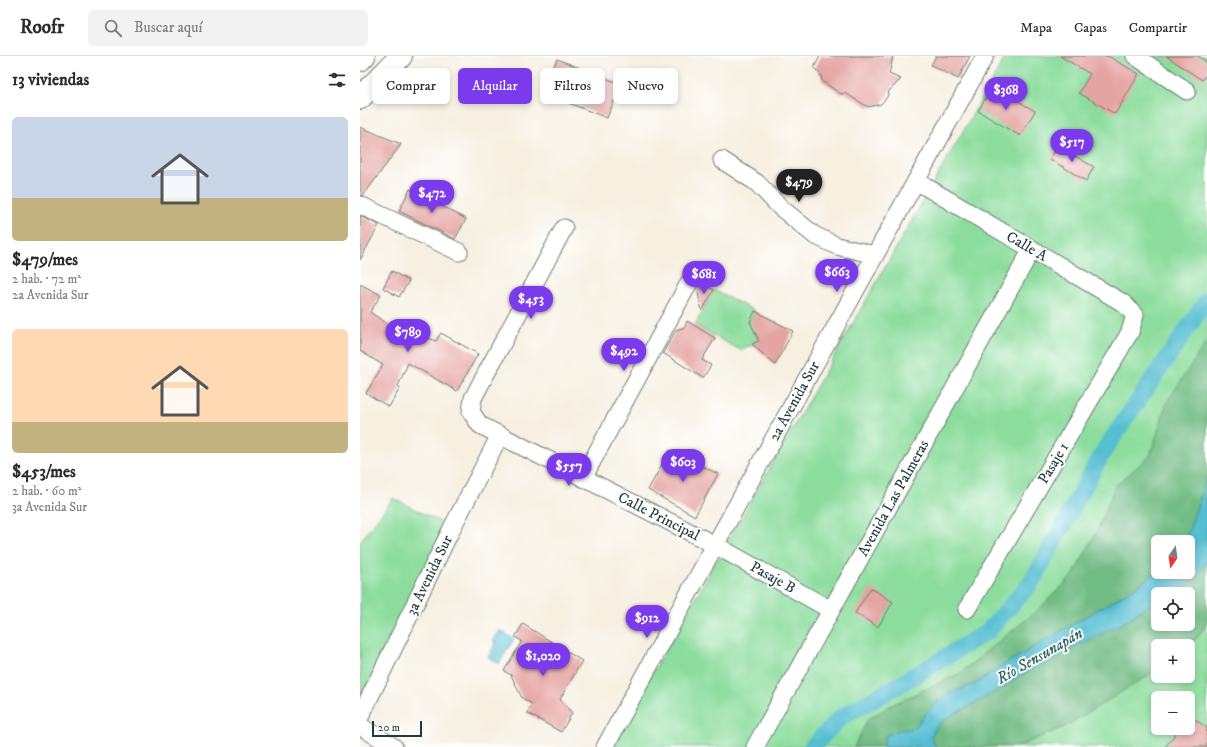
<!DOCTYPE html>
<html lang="es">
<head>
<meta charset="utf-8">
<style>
  :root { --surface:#fff; --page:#f2f2f3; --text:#2b2b33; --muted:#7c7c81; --line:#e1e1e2; --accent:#7c3aed }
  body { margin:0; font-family:"IM FELL DW Pica",serif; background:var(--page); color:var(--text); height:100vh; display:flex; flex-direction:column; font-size:15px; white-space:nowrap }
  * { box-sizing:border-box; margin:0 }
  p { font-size:13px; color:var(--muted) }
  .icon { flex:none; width:22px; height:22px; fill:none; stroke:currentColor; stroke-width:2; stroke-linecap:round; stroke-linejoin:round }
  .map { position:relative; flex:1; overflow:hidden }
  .drawer { display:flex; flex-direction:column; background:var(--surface); width:360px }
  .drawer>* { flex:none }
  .guide { position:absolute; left:12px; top:12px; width:380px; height:36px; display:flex; gap:8px }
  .needle { width:26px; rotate:193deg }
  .fabs { position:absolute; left:791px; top:479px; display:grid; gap:8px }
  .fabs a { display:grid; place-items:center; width:44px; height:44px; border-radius:6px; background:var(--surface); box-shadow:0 2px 6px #0003; font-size:20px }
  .scale { position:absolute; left:12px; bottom:10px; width:50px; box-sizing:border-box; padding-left:4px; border:2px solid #1f3d34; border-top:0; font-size:11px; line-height:14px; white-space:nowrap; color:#1f3d34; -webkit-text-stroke:3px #fff; paint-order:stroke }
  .price { position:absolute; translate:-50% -34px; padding:0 9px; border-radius:14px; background:var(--accent); color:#fff; font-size:13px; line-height:26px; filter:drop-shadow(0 1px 2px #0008) }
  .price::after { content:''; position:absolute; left:50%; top:24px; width:12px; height:9px; margin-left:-6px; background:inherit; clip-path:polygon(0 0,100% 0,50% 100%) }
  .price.current { background:#222; color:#fff }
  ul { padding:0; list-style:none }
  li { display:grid; align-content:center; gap:8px; height:212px; padding:0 12px }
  li span { display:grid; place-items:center; height:124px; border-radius:6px; color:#555 }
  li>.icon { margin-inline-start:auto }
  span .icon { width:72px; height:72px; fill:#fffc; stroke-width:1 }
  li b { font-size:17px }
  h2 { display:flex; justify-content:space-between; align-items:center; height:48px; padding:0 12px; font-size:17px }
  .pill { padding:0 14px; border-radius:6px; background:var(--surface); box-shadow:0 2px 6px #0003; font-size:14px; line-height:36px }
  .pill.current { background:var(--accent); color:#fff }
  header { display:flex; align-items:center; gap:24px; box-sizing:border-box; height:56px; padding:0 20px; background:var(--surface); border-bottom:1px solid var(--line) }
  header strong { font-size:19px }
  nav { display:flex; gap:22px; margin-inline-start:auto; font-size:14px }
  .search { width:280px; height:36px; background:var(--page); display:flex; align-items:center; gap:10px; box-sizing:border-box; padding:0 14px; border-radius:6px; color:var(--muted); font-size:15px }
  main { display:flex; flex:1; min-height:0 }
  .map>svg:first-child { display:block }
  .green { fill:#8cdd9d; stroke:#568d68; fill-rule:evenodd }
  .forest { fill:#71bc84; stroke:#487c5c; fill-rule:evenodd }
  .water { fill:#54bed1; stroke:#3a7e82 }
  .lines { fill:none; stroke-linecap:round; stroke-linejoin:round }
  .canal { stroke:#54bed1; stroke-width:17 }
  .building { fill:#e4a4a1 }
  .minor-casing { stroke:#6b7c71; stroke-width:19 }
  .major-casing { stroke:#6b7c71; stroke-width:24 }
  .minor { stroke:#fff; stroke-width:17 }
  .major { stroke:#fff; stroke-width:22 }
  .labels { text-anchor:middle; stroke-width:3.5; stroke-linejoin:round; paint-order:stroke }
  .street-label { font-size:15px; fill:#1f3d34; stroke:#fff }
  .water-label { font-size:16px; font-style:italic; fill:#2f6463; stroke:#fff }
</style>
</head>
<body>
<header>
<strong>Roofr</strong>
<div class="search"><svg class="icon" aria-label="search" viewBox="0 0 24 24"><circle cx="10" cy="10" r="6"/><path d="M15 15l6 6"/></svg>Buscar aquí</div>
<nav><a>Mapa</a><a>Capas</a><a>Compartir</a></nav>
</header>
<main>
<section class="drawer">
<h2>13 viviendas<svg class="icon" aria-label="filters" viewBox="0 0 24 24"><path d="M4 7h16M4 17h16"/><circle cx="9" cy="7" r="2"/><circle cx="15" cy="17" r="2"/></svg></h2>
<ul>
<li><span style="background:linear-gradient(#c9d6e8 65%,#c2b280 0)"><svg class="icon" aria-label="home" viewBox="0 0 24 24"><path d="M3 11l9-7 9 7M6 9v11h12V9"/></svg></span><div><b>$479/mes</b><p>2 hab. · 72 m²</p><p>2a Avenida Sur</p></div></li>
<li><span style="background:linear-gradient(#ffd9b3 75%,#c2b280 0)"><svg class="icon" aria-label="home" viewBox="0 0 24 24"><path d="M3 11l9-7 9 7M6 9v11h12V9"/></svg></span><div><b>$453/mes</b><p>2 hab. · 60 m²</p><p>3a Avenida Sur</p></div></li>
</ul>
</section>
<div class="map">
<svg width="847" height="691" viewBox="0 0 847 691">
  <rect width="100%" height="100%" fill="#fff"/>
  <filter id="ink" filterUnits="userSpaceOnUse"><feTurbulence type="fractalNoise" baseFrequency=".025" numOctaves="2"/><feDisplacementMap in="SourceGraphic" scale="8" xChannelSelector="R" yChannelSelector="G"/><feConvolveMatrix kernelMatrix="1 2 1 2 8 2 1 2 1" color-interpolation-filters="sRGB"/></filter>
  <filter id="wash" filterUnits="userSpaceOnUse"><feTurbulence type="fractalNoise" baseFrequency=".012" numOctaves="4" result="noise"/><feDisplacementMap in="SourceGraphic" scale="16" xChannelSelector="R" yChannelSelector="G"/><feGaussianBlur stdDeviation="0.9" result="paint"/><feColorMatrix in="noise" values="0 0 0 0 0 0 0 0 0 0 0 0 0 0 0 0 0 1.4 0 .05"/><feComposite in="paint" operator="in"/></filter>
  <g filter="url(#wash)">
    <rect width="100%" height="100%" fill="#f7f0e1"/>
    <g class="green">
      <path d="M646,0H847V691H250ZM798,486H828V516H798ZM798,538H828V568H798ZM798,590H828V620H798ZM798,642H828V672H798Z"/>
      <polygon points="354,234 395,255 389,266 397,271 394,275 398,282 394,289 386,291 382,295 335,269"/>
      <polygon points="33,442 92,472 0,661 0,486"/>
    </g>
    <path class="forest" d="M847,285V567C831,594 827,590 798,590V612L788,620L706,670L658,691H494L508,663L532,649L600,617L678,554L714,518L738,473L755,430L790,400L807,346ZM798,486H828V516H798ZM798,538H828V568H798Z"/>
    <g class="water">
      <polygon points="847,421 847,503 839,518 826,531 813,538 798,538 798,545 784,552 767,565 719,589 699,601 657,621 648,629 589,661 580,667 571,680 573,686 577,691 522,691 526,679 540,674 554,672 572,650 590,637 615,628 638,612 773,533 798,515 828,516 828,486 825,486"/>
      <polygon points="140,574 154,583 139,608 128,601 134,590 134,583"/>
    </g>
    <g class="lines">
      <polyline class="canal" points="452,691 481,661 546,625 628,575 671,527 745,393 847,244"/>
    </g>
    <g id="blocks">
      <g class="building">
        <polygon points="460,0 533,0 529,18 541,23 529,35 527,41 521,48 508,51 485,37 481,38 462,25 461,19 454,12"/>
        <polygon points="576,0 610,0 598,23 571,9"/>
        <polygon points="700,0 748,0 779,18 755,58 719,37 730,18"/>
        <polygon points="806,0 838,0 847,6 847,17 842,24"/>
        <polygon points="197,3 261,28 247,62 183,37"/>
        <polygon points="633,30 675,55 660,80 618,55"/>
        <polygon points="0,71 41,88 3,140 0,139"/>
        <polygon points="698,90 734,111 726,125 690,103"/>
        <polygon points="50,133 106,163 95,183 39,155"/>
        <polygon points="0,160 19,169 0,204"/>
        <polygon points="32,215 49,225 39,241 23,232"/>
        <polygon points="340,226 354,234 342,255 338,237"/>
        <polygon points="0,228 21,239 10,256 39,276 42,272 76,285 81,277 118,298 97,335 48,307 38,330 40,332 29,351 6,337 23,309 0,295"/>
        <polygon points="395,255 433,275 415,309 392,288 399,285 390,266"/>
        <polygon points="327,265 355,282 342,304 351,309 343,322 303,297 316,274 325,271"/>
        <polygon points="310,394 358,418 335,460 288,434"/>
        <polygon points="511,532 533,546 518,571 495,557"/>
        <polygon points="163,568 222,605 200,643 212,657 201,676 167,657 172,648 162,642 151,619 144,615 162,585 155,581"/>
        <polygon points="828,658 847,672 847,691 805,691 820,672 828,672"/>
      </g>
    </g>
  </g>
  <g filter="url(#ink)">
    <use href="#blocks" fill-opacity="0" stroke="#6b7c71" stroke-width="1"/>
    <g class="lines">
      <defs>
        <g id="minor">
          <polyline points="775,0 827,35"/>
          <polyline points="362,104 397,127 420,151 454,179 477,190 515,199"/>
          <polyline points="556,125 763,247 775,259 770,276 607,553"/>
          <polyline points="0,149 99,196"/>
          <polyline points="204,172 113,342 111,356 120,369 355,489 471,554"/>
          <polyline points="223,422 330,225"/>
          <polyline points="0,661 92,472 140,379"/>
          <polyline points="0,670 34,691"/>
          <polyline points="245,691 355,489 625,0"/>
          <polyline points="395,691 672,193"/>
        </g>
        <g id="major">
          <polyline points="0,4 4,0"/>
          <polyline points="0,42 41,0"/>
        </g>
      </defs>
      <use href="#minor" class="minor-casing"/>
      <use href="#major" class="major-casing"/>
      <use href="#minor" class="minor"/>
      <use href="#major" class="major"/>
    </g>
  </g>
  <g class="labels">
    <g class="street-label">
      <text transform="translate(667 190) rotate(30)" y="5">Calle A</text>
      <text transform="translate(434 345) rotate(-61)" y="5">2a Avenida Sur</text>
      <text transform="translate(693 407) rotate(-59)" y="5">Pasaje 1</text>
      <text transform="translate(533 442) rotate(-61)" y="5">Avenida Las Palmeras</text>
      <text transform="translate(299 460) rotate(27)" y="5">Calle Principal</text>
      <text transform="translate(69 519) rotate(-64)" y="5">3a Avenida Sur</text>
      <text transform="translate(413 521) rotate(29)" y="5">Pasaje B</text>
    </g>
    <g class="water-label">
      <text transform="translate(679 599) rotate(-30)" y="6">Río Sensunapán</text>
    </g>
  </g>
</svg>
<div class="fabs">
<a><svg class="needle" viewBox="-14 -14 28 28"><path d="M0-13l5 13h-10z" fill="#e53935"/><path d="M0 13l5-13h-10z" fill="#7c7c81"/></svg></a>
<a><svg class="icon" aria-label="locate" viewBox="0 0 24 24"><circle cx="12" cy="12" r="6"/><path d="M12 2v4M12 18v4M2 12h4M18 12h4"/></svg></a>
<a>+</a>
<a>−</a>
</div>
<div class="scale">20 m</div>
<b class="price" style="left:646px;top:55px">$368</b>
<b class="price" style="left:712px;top:107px">$517</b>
<b class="price current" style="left:439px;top:147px">$479</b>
<b class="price" style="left:72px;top:158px">$472</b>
<b class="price" style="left:477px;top:237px">$663</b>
<b class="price" style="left:344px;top:239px">$681</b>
<b class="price" style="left:171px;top:264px">$453</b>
<b class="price" style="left:48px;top:297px">$789</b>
<b class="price" style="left:264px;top:316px">$492</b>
<b class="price" style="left:323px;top:427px">$603</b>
<b class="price" style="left:209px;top:431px">$557</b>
<b class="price" style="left:287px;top:583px">$912</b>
<b class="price" style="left:183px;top:621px">$1,020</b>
<div class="guide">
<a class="pill">Comprar</a>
<a class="pill current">Alquilar</a>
<a class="pill">Filtros</a>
<a class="pill">Nuevo</a>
</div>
</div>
</main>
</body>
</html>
